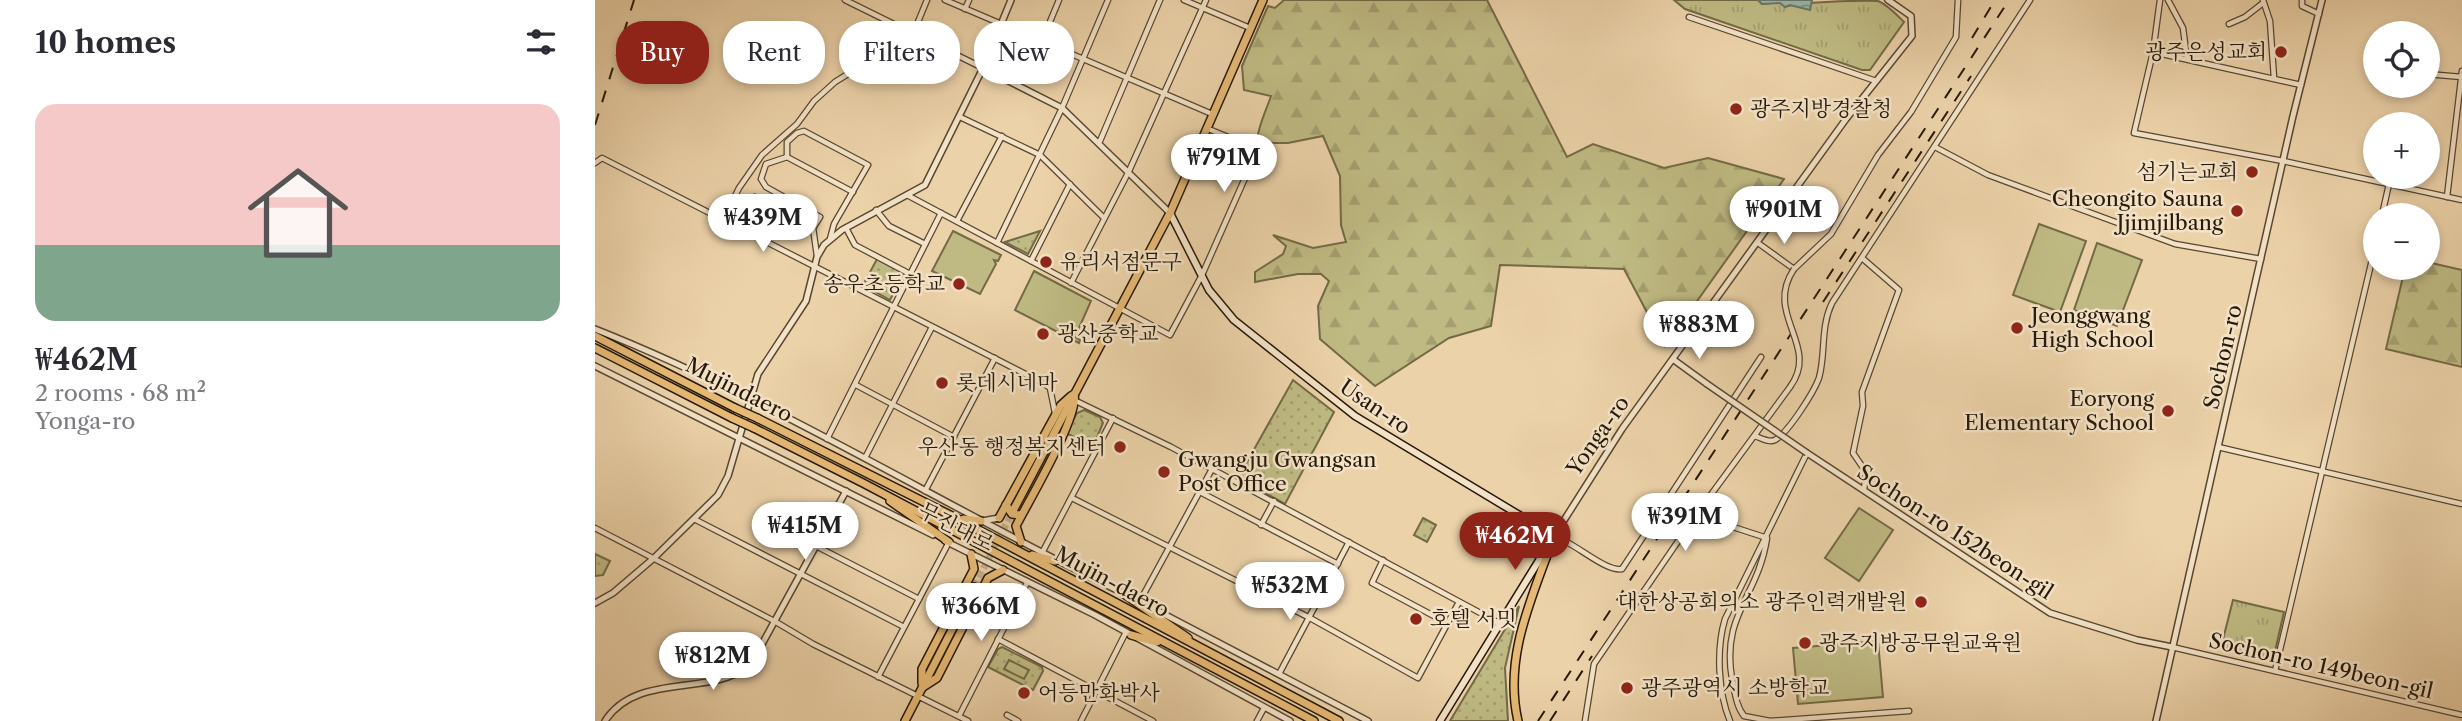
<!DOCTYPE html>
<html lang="en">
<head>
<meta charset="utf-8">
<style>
  :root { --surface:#fff; --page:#f2f2f3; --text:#2b2b33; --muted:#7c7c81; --line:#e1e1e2; --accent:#8f2418 }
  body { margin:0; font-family:"Libre Caslon Text","Noto Serif KR",serif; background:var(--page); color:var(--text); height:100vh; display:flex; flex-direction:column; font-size:26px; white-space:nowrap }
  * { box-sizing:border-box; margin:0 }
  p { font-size:23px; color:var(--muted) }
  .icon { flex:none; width:38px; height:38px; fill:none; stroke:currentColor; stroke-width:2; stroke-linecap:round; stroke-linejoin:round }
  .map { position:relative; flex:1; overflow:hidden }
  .drawer { display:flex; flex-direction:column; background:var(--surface); width:595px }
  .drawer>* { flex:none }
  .banner { position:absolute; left:21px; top:21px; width:665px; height:63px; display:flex; gap:14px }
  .fabs { position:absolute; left:1768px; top:21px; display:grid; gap:14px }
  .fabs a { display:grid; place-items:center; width:77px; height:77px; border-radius:50%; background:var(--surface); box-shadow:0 4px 10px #0003; font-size:35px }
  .price { position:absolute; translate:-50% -60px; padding:0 16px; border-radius:24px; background:#fff; color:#222; font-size:23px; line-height:46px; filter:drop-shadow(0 2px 4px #0008) }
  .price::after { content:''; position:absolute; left:50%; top:42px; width:21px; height:16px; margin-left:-10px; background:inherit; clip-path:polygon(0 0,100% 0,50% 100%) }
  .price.selected { background:var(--accent); color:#fff }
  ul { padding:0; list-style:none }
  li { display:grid; align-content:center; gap:14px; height:371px; padding:0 35px }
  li+li { border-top:2px solid var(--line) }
  li span { display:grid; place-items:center; height:217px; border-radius:21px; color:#555 }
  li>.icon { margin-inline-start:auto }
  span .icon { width:126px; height:126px; fill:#fffc; stroke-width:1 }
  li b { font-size:30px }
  h2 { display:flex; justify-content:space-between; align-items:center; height:84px; padding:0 35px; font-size:30px }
  .tag { padding:0 24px; border-radius:28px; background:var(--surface); box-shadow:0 4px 10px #0003; font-size:24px; line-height:63px }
  .tag.selected { background:var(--accent); color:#fff }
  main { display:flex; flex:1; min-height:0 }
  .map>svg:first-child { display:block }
  .grass { fill:url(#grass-tufts); stroke:#736a46; stroke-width:2 }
  .forest { fill:url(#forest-firs); stroke:#736a46; stroke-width:2 }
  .park { fill:url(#park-dots); stroke:#736a46; stroke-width:2 }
  .pitch { fill:#bfba83; stroke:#736a46; stroke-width:2 }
  .water { fill:url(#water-waves); stroke:#6b786a; stroke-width:2 }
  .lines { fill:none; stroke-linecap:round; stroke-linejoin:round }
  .primary-tunnel { stroke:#c5ad89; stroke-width:7; stroke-dasharray:7 3.5; stroke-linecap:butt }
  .minor-casing { stroke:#584730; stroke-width:7 }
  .tertiary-casing { stroke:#584730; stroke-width:8 }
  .secondary-casing { stroke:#271908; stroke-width:9 }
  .primary-casing { stroke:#271908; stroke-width:10 }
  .trunk-casing { stroke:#271908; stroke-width:10 }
  .minor { stroke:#f3e2c7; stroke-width:4.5 }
  .tertiary { stroke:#f3e2c7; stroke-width:5 }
  .secondary { stroke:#f3e2c7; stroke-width:6 }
  .primary { stroke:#e6b974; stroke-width:7 }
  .trunk { stroke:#e6b974; stroke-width:7 }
  .rail { stroke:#271908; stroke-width:2; stroke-dasharray:12 12; stroke-linecap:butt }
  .minor-bridge-casing { stroke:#584730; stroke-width:7; stroke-linecap:butt }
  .tertiary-bridge-casing { stroke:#584730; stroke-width:8; stroke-linecap:butt }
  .trunk-bridge-casing { stroke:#271908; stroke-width:10; stroke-linecap:butt }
  .minor-bridge { stroke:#f3e2c7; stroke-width:4.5 }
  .tertiary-bridge { stroke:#f3e2c7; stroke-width:5 }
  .trunk-bridge { stroke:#e6b974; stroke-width:7 }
  .poi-dot { fill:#8f2418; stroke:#f3e2c7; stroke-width:2.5 }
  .labels { text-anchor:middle; stroke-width:5; stroke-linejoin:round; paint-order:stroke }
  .poi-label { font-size:21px; fill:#271908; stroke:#f3e2c7; text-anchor:start }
  .street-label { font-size:21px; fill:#271908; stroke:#f3e2c7 }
</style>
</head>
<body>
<main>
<section class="drawer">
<h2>10 homes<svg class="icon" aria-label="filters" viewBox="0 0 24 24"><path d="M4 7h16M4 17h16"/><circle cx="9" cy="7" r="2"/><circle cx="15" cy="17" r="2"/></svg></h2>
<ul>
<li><span style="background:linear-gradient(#f6c9c9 65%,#7fa58c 0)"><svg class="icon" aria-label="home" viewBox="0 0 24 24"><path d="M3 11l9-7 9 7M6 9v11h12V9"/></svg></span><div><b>₩462M</b><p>2 rooms · 68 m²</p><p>Yonga-ro</p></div></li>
</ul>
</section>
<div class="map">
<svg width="1867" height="721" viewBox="0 0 1867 721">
  <defs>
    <pattern id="grass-tufts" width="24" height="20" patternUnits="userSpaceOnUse" patternTransform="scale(1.75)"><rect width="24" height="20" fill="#bfba83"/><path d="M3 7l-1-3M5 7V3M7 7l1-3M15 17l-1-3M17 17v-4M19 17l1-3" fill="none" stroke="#a49f70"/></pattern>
    <pattern id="forest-firs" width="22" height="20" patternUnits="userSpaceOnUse" patternTransform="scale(1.75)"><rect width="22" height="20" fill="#bfba83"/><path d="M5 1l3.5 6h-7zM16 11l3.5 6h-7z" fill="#a49f70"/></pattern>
    <pattern id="park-dots" width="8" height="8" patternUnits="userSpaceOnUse" patternTransform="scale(1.75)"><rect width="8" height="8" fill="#bfba83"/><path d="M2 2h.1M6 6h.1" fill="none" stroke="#a49f70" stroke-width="1.8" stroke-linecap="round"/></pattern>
    <pattern id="water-waves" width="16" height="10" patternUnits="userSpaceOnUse" patternTransform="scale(1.75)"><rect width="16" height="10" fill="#99b7ab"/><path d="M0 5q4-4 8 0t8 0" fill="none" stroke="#7d9489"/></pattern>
  </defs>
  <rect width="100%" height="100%" fill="#ecd2a9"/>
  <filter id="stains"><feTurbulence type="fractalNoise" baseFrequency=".00286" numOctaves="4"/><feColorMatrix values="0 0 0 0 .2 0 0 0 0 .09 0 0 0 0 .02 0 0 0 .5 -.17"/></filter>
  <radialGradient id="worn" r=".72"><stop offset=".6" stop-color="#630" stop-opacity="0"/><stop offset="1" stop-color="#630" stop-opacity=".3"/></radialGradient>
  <g class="grass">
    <path d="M1079,0H1163L1167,4L1185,2L1190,7C1201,2 1270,0 1283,1C1293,5 1302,15 1309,22L1275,70H1267L1090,9Z"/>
    <polygon points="1638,600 1689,612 1678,660 1626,647"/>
  </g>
  <g class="forest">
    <path d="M689,0H892L972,157L998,144L1069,168L1113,158L1189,179L1070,346L1029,269L905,265L896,326L854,338L780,386L725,339L723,306L734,281L726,274H703L660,282V272L688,254L691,246L678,235L718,248L751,242L746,225L745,176L728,136L693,143H662C662,128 671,111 676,96L649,90L647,66L673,6L680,8Z"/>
    <polygon points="1832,262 1867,270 1867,367 1791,349 1810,268 1832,268"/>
  </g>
  <g class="park">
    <polygon points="445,231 433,254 410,242"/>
    <polygon points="282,259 309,273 295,300 268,285"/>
    <polygon points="698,380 739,412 690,504 643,478"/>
    <polygon points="489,410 505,417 508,423 498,447 471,433 482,413"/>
    <polygon points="828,518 841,525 832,542 819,535"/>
    <polygon points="0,554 15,561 8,575 0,576"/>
    <polygon points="924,606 910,668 913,721 855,721"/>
    <polygon points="407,647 447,667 448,671 438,690 393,667 403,649"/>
  </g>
  <g class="pitch">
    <polygon points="1444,224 1491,241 1465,312 1418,295"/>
    <polygon points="358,231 406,255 403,261 399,260 401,264 385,294 337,271"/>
    <polygon points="1502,243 1547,260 1522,326 1479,310"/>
    <polygon points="439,271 496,301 480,337 485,340 484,343 420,310"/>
    <polygon points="1264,508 1298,530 1264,581 1230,558"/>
    <polygon points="1283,641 1288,697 1203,704 1198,648"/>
    <polygon points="414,660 434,670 429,679 409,669"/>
  </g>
  <polygon class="water" points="1163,0 1217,0 1215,10 1195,5 1190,7 1185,3 1167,4"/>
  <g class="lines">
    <polyline class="primary-tunnel" points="379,587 419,509"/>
    <defs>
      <g id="minor">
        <polyline points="250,0 388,68"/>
        <polyline points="350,0 617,114"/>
        <polyline points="589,0 655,28"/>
        <polyline points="1565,0 1558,52 1539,133 1688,161 1867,200"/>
        <polyline points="1573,0 1588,28 1592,59"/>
        <polyline points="1668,0 1675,21 1679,78"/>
        <polyline points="1707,0 1707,6 1724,14"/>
        <polyline points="370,9 374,0"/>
        <polyline points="1094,17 1281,81"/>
        <polyline points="1634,24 1650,17 1668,3"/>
        <polyline points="318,34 332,0"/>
        <polyline points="447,41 464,0"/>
        <polyline points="1558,52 1706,85"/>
        <polyline points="1832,74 1867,77"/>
        <polyline points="365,117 445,155 508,217"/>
        <polyline points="505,141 565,0"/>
        <polyline points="1340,147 1393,175 1580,244 1666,259"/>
        <polyline points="192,157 192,142 202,133 209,131 273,165 239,224 235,239"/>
        <polyline points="0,163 7,158 448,383 455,388 460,413"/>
        <polyline points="312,195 575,335 607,275 658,160 658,150 655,146 611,128"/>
        <polyline points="160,197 218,228 222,256"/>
        <polyline points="1852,197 1867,71"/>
        <polyline points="281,210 294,226 330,244"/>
        <polyline points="1787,215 1794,184"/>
        <polyline points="128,220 144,188 167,155 202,124 219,101 240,82 285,54 323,36"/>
        <polyline points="362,221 407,136"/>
        <polyline points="218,228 225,217 171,187 166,179 171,164 192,157 258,192"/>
        <polyline points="251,228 260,245 315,274"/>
        <polyline points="402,243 467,108 513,0"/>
        <polyline points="1163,243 1199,269 1236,234 1283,155 1316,112 1361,37 1363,0"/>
        <polyline points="1267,258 1304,290 1267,392 1268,406 1258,453 1271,472 1269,490"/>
        <polyline points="436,261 475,184"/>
        <polyline points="476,283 534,171 611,0"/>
        <polyline points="261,385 359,437"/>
        <polyline points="481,401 576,447 904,623"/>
        <path d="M1160,436C1166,438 1174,443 1180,440C1193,433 1219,392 1224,378C1231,353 1225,328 1237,303L1435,0"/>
        <polyline points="232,439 346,213"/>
        <polyline points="1623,447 1867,504"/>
        <polyline points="270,458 337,327"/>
        <polyline points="330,491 400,358"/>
        <polyline points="605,492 743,564"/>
        <polyline points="477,498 715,618 823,678 864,602"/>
        <path d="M1101,515L1172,538C1163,598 1126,613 1137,679C1140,692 1141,706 1149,716L1175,721L1314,711"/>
        <polyline points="99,519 309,627"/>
        <polyline points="666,525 679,501"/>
        <polyline points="0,528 181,622 218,644 373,721"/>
        <path d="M959,536C979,542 1010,572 1027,569L1166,357"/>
        <polyline points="221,546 324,599"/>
        <polyline points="447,553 518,418"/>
        <polyline points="788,560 777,583 852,623"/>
        <polyline points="545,601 617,469"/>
        <polyline points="403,639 558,721"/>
        <polyline points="1577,647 1867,715"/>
        <polyline points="1680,671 1780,247"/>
        <polyline points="684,674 754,542"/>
        <polyline points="283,677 354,542"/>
        <polyline points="412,715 423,721"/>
        <polyline points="364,716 432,583"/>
        <polyline points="486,721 531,632"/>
        <polyline points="662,721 669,708"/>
        <polyline points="990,721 999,664 1101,515 1195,387"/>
        <path d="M1135,721C1123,692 1121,649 1130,619L1212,453"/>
      </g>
      <g id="tertiary">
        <polyline points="388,68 467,108 575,213"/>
        <path d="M0,329C184,402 353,509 532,595"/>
        <polyline points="1079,360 1112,384"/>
        <polyline points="0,366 338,535"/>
        <polyline points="1212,453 1455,613 1542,640 1577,647"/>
        <polyline points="387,521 404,518"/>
        <polyline points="959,536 1027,429 1251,119 1317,36 1316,16 1293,0"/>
        <polyline points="350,541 500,615 695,721"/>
        <polyline points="540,599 773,721"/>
        <polyline points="0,603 18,593 59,558 123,495 133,476 163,374 211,301 222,257 229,245 247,230 330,185 388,68 416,0"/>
        <path d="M10,721C42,672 112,697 155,666L251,491"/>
        <polyline points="1561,721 1698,116 1727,0"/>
      </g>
      <polyline id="secondary" points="575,213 614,290 639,320 760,416 959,536 845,721"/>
      <g id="primary">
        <polyline points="411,505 417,514 426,515"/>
        <polyline points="419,509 575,213 668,0"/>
        <polyline points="404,518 466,405 476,396"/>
        <path d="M426,542L421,526C433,502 485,415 479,394"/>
        <polyline points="327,683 327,669 379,569 376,554"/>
        <polyline points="328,687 342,678 393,578 408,570"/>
        <polyline points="310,721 379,587"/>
      </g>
      <g id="trunk">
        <polyline points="0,336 140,408"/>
        <polyline points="0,348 137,418"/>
        <polyline points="162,418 363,519 744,721"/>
        <polyline points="159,428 268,483 719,721"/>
        <polyline points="295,501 354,542"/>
        <polyline points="369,519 386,521"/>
        <polyline points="437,555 460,561"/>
        <polyline points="529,594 593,638"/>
        <polyline points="536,635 562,642"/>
        <path d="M923,721C908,656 938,596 959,536"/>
      </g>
    </defs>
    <use href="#minor" class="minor-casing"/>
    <use href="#tertiary" class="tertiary-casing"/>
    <use href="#secondary" class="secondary-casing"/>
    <use href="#primary" class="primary-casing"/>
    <use href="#trunk" class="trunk-casing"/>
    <use href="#minor" class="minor"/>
    <use href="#tertiary" class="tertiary"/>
    <use href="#secondary" class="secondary"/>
    <use href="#primary" class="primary"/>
    <use href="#trunk" class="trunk"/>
    <g class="rail">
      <polyline points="1377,38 1400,0"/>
      <polyline points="0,125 39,0"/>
      <polyline points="1228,302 1376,76"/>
      <polyline points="943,721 1414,0"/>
      <polyline points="955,721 997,656"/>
    </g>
    <defs>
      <path id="minor-bridge" d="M1195,387C1226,345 1168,315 1199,269"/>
      <polyline id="tertiary-bridge" points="1112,384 1212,453"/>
      <g id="trunk-bridge">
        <polyline points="140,408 162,418"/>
        <polyline points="137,418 159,428"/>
      </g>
    </defs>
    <use href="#minor-bridge" class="minor-bridge-casing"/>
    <use href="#tertiary-bridge" class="tertiary-bridge-casing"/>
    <use href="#trunk-bridge" class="trunk-bridge-casing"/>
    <use href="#minor-bridge" class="minor-bridge"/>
    <use href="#tertiary-bridge" class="tertiary-bridge"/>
    <use href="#trunk-bridge" class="trunk-bridge"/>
  </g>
  <g class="poi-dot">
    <circle cx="1686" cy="52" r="7"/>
    <circle cx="1141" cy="109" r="7"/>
    <circle cx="1657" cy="172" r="7"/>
    <circle cx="1642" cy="211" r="7"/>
    <circle cx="451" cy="262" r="7"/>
    <circle cx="364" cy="284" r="7"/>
    <circle cx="1422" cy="328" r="7"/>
    <circle cx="448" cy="334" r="7"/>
    <circle cx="347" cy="383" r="7"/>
    <circle cx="1573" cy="411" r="7"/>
    <circle cx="525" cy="447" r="7"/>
    <circle cx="569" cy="472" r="7"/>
    <circle cx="1326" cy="602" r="7"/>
    <circle cx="821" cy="619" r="7"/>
    <circle cx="1210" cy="643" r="7"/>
    <circle cx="1032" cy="688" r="7"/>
    <circle cx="429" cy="693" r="7"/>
  </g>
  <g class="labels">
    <g class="poi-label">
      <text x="1672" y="59" text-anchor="end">광주은성교회</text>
      <text x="1155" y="116">광주지방경찰청</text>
      <text x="1643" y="179" text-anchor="end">섬기는교회</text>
      <text x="1628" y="206" text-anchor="end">Cheongito Sauna<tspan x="1628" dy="24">Jjimjilbang</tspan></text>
      <text x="465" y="269">유리서점문구</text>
      <text x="350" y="291" text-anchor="end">송우초등학교</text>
      <text x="1436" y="323">Jeonggwang<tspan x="1436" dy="24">High School</tspan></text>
      <text x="462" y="341">광산중학교</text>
      <text x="361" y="390">롯데시네마</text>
      <text x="1559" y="406" text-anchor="end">Eoryong<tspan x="1559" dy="24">Elementary School</tspan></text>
      <text x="511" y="454" text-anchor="end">우산동 행정복지센터</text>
      <text x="583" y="467">Gwangju Gwangsan<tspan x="583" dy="24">Post Office</tspan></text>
      <text x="1312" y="609" text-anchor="end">대한상공회의소 광주인력개발원</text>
      <text x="835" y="626">호텔 서밋</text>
      <text x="1224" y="650">광주지방공무원교육원</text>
      <text x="1046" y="695">광주광역시 소방학교</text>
      <text x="443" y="700">어등만화박사</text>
    </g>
    <g class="street-label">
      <text transform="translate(1628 357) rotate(-77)" y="7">Sochon-ro</text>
      <text transform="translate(144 390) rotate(27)" y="7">Mujindaero</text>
      <text transform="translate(780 407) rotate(34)" y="7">Usan-ro</text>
      <text transform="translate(1003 436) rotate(-55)" y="7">Yonga-ro</text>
      <text transform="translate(361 527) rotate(27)" y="7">무진대로</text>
      <text transform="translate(1360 532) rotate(33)" y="7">Sochon-ro 152beon-gil</text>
      <text transform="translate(517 582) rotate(28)" y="7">Mujin-daero</text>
      <text transform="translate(1726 666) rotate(13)" y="7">Sochon-ro 149beon-gil</text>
    </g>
  </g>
  <rect width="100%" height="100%" filter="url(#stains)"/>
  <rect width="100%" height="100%" fill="url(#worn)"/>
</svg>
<div class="fabs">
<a><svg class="icon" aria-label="locate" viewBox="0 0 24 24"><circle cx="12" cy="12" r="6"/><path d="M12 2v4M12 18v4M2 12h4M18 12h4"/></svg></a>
<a>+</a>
<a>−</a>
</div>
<b class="price" style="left:629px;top:194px">₩791M</b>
<b class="price" style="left:1189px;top:246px">₩901M</b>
<b class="price" style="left:168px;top:254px">₩439M</b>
<b class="price" style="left:1104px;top:361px">₩883M</b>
<b class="price" style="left:1090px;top:553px">₩391M</b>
<b class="price" style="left:210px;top:562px">₩415M</b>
<b class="price selected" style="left:920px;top:572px">₩462M</b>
<b class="price" style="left:695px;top:622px">₩532M</b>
<b class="price" style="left:386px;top:643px">₩366M</b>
<b class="price" style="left:118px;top:692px">₩812M</b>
<div class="banner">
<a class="tag selected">Buy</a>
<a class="tag">Rent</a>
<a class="tag">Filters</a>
<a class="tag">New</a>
</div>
</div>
</main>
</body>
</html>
